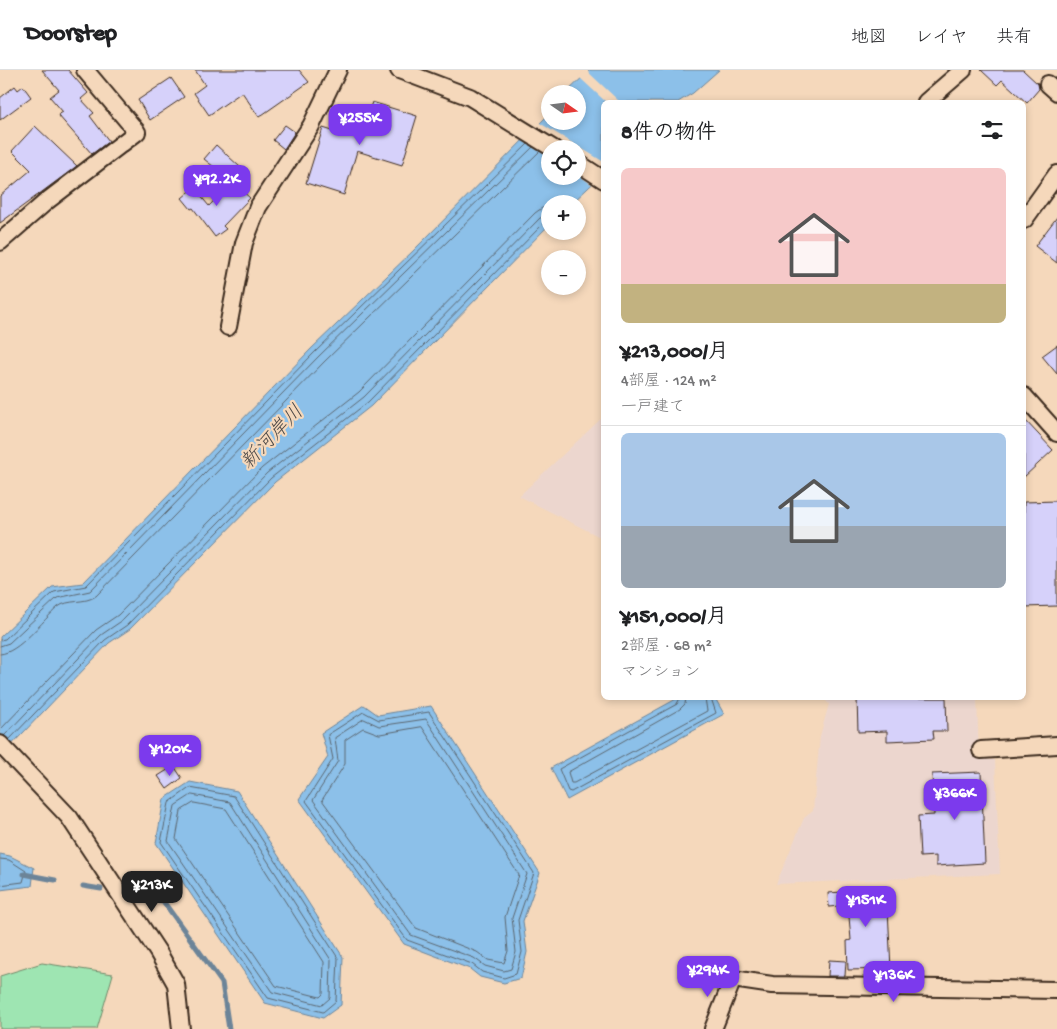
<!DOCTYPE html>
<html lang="ja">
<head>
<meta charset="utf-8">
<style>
  :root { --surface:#fff; --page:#f2f2f2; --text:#202124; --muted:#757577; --line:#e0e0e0; --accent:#7c3aed }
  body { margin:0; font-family:"Gochi Hand","Klee One",sans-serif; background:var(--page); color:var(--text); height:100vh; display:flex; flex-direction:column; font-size:19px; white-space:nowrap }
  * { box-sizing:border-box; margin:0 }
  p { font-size:16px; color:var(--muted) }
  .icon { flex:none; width:28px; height:28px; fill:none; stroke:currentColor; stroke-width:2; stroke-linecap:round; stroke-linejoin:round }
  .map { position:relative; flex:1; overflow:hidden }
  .side { position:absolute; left:601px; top:30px; width:425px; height:600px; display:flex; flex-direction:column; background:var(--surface); border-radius:8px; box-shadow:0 2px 8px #0003 }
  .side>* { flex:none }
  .needle { width:32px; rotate:104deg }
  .tools { position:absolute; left:541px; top:15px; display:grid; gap:10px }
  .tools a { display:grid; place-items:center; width:45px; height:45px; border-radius:50%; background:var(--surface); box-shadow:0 2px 8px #0003; font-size:25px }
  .price { position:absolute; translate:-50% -42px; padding:0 11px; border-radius:10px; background:var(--accent); color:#fff; font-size:16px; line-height:32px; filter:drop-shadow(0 1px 2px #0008) }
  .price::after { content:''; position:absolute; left:50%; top:30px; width:15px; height:11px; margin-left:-8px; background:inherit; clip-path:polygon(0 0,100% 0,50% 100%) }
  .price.active { background:#222; color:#fff }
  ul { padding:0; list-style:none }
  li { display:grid; align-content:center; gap:10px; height:265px; padding:0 20px }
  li+li { border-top:1px solid var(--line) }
  li span { display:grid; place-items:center; height:155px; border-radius:8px; color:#555 }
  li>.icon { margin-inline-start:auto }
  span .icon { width:90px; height:90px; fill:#fffc; stroke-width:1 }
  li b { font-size:21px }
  h2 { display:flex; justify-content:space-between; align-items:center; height:60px; padding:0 20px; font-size:21px }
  header { display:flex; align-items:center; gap:30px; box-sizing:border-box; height:70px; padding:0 25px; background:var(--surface); border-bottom:1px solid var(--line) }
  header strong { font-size:24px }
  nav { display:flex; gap:28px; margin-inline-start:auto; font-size:18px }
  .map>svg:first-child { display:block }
  .built { fill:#ecd6ce }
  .green { fill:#9ee5b2; stroke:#6c8868 }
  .water { fill:#8cc0e9; stroke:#6c8498; fill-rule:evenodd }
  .pier { fill:#f5d8bb }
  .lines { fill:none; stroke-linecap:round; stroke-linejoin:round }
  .shore { stroke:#5b666f; stroke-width:1 }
  .stream { stroke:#6c8498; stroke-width:5 }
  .building { fill:#d6d1fa; stroke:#3b2a1e }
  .minor-casing { stroke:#3b2a1e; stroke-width:20 }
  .minor { stroke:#f5d8bb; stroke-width:16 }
  .labels { text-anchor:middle; stroke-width:4.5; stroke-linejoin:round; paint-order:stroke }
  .water-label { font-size:20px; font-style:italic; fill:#4b4847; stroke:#f5d8bb }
</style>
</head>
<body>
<header>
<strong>Doorstep</strong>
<nav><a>地図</a><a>レイヤ</a><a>共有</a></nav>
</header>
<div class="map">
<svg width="1057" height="959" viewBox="0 0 1057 959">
  <rect width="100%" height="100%" fill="#f5d8bb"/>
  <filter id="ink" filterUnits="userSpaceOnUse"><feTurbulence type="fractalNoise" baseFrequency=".02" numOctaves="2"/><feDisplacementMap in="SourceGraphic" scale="10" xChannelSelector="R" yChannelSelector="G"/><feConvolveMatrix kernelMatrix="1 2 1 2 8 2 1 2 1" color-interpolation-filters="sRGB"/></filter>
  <g filter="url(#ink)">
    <g class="built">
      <polygon points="604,346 604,469 519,426"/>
      <polygon points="823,628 977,628 979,689 995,690 1000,804 776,814 804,748 813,741 820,666 829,634"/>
    </g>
    <polygon class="green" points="42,893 113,904 97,959 0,959 0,906"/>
    <g class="water">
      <path d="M590,0H719L693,23L678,32H604V103L571,134H550V154L371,336L275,412L130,559L109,573L0,687V567L52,517L83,513L311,279L413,181L550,43V51H578V24H565ZM550,79H578V106H550Z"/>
      <polygon points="678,628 715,628 724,644 567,730 551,698"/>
      <polygon points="364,635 378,645 431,636 540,803 523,851 527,882 521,908 504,913 480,907 470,899 404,874 299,729 328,687 321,663"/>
      <polygon points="190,712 237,721 343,887 341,935 323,948 265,933 156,773 164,729"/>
      <polygon points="0,784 10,786 34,798 33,805 29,806 33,808 32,816 0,820"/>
    </g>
    <g class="pier">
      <polygon points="586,0 620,32 606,32 579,7"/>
      <polygon points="538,52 604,92 604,106 594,116 578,105 578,79 550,79 550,88 521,70"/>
    </g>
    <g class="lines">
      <g class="shore">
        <polyline points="0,570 5,569 54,522 86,516 314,283 528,74"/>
        <polyline points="0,576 9,573 57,528 90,521 318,287 533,77"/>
        <path d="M0,584C19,583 43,550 58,537C68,529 85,534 96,526L324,292L540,81"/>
        <polyline points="680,628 677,634 559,699 568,721 571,722 716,643 711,628"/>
        <polyline points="686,628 685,634 680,639 568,702 571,713 574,713 707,641 705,628"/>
        <polygon points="364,642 379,650 429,642 534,803 518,850 522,882 516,904 504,908 482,902 472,894 407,870 306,731 333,689 328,665"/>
        <polygon points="364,649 379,656 426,649 527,804 512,848 516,882 511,899 504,901 485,896 474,888 411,865 313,730 338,691 335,668"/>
        <polygon points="422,657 519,805 505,847 508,881 504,893 488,890 477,882 416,858 322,730 345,694 345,670 363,658 379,664"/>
        <polyline points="0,660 96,560 118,545 262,398 359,322 535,143 542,138 550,137"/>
        <polyline points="4,666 101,565 123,550 267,403 364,327 540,148 550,145"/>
        <polyline points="9,670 105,570 127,555 271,408 368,332 544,153 550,151"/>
        <polygon points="190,718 234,726 338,888 336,931 323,942 268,928 161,772 169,733"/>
        <polygon points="192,725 230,732 331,890 330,928 322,935 272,922 168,771 175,736"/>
        <polygon points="194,733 226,739 324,892 323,924 320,927 276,916 176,769 181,741"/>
        <polyline points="0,789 9,790 26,801 23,812 0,815"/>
      </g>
      <g class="stream">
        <polyline points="24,804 55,810"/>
        <polyline points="83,816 101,819"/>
        <polyline points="137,826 163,831 222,913 229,959"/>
      </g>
    </g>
    <g class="building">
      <polygon points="42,0 68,0 88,23 81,29 94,43 90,46 109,71 92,84 58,45 63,42 50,27 59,20"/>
      <polygon points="195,0 299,0 309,12 259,47 242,22 209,45 194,23 205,15"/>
      <polygon points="981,0 1023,0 1038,14 1039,19 1027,33 1002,10 997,15"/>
      <polygon points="171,8 184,27 150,50 138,30"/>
      <polygon points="15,16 18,20 23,16 31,27 0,50 0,28"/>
      <polygon points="372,32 417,46 402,95 357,81 344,125 306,113 323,58 339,63 343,52 363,58"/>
      <polygon points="285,55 295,62 284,79 273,70"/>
      <polygon points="35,56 77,96 0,153 0,126 31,100 12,81"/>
      <polygon points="216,75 240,97 225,112 212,100 214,97 204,89"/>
      <polygon points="232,112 250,128 223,156 226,159 215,167 193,138 191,139 182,128 194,118 209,136"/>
      <polygon points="1057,147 1057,193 1035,176"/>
      <polygon points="1057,275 1057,304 1042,286"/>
      <polygon points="1024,349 1053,380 1024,407"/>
      <polygon points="1057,431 1057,536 1024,537 1024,432"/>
      <polygon points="857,628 946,628 947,661 933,661 934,669 887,671 887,661 858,662"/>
      <polygon points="174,696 182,708 167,719 158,706"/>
      <polygon points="981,702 985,793 936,796 936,786 920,787 918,746 934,745 932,704"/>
      <polygon points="887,819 891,899 848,900 847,871 851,870 848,835 829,837 828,823"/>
      <polygon points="829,890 846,891 845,906 828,906"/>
    </g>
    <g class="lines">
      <defs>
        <g id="minor">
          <polyline points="399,0 470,27 554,79"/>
          <polyline points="1048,14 1057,22"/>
          <polyline points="926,32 963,0"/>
          <polyline points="578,93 604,110"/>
          <polyline points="1024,150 1057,104"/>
          <polyline points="0,172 47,131 137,62 85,0"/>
          <polyline points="228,257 244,173 258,137 311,56 338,0"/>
          <polyline points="1024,326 1057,363"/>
          <polyline points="0,674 69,747 158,882 176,914 181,959"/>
          <polyline points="981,680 1057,675"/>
          <polyline points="713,959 733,909 772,915 1057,920"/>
        </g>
      </defs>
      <use href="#minor" class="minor-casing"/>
      <use href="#minor" class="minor"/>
    </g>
  </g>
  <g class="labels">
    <g class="water-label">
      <text transform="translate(271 366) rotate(-46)" y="7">新河岸川</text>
    </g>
  </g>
</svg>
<div class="tools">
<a><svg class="needle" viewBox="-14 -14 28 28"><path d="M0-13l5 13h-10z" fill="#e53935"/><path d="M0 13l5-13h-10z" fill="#757577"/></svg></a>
<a><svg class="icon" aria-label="locate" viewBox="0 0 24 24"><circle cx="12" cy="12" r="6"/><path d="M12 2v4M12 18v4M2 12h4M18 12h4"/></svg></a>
<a>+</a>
<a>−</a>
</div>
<b class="price" style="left:360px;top:76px">¥255K</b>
<b class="price" style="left:217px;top:137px">¥92.2K</b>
<b class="price" style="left:170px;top:707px">¥120K</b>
<b class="price" style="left:955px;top:751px">¥366K</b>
<b class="price active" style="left:152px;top:843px">¥213K</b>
<b class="price" style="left:866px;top:858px">¥151K</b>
<b class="price" style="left:708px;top:928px">¥294K</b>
<b class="price" style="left:894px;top:933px">¥136K</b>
<section class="side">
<h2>8件の物件<svg class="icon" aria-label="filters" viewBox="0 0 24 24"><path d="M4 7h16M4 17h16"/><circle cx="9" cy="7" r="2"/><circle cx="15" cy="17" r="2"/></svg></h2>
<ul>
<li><span style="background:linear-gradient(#f6c9c9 75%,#c2b280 0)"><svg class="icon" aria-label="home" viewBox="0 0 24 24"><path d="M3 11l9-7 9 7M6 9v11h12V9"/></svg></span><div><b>¥213,000/月</b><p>4部屋 · 124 m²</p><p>一戸建て</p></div></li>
<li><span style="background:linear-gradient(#a9c7e8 60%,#9aa5b1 0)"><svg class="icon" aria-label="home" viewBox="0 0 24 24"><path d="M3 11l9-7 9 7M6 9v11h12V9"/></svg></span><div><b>¥151,000/月</b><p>2部屋 · 68 m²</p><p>マンション</p></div></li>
</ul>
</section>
</div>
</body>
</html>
